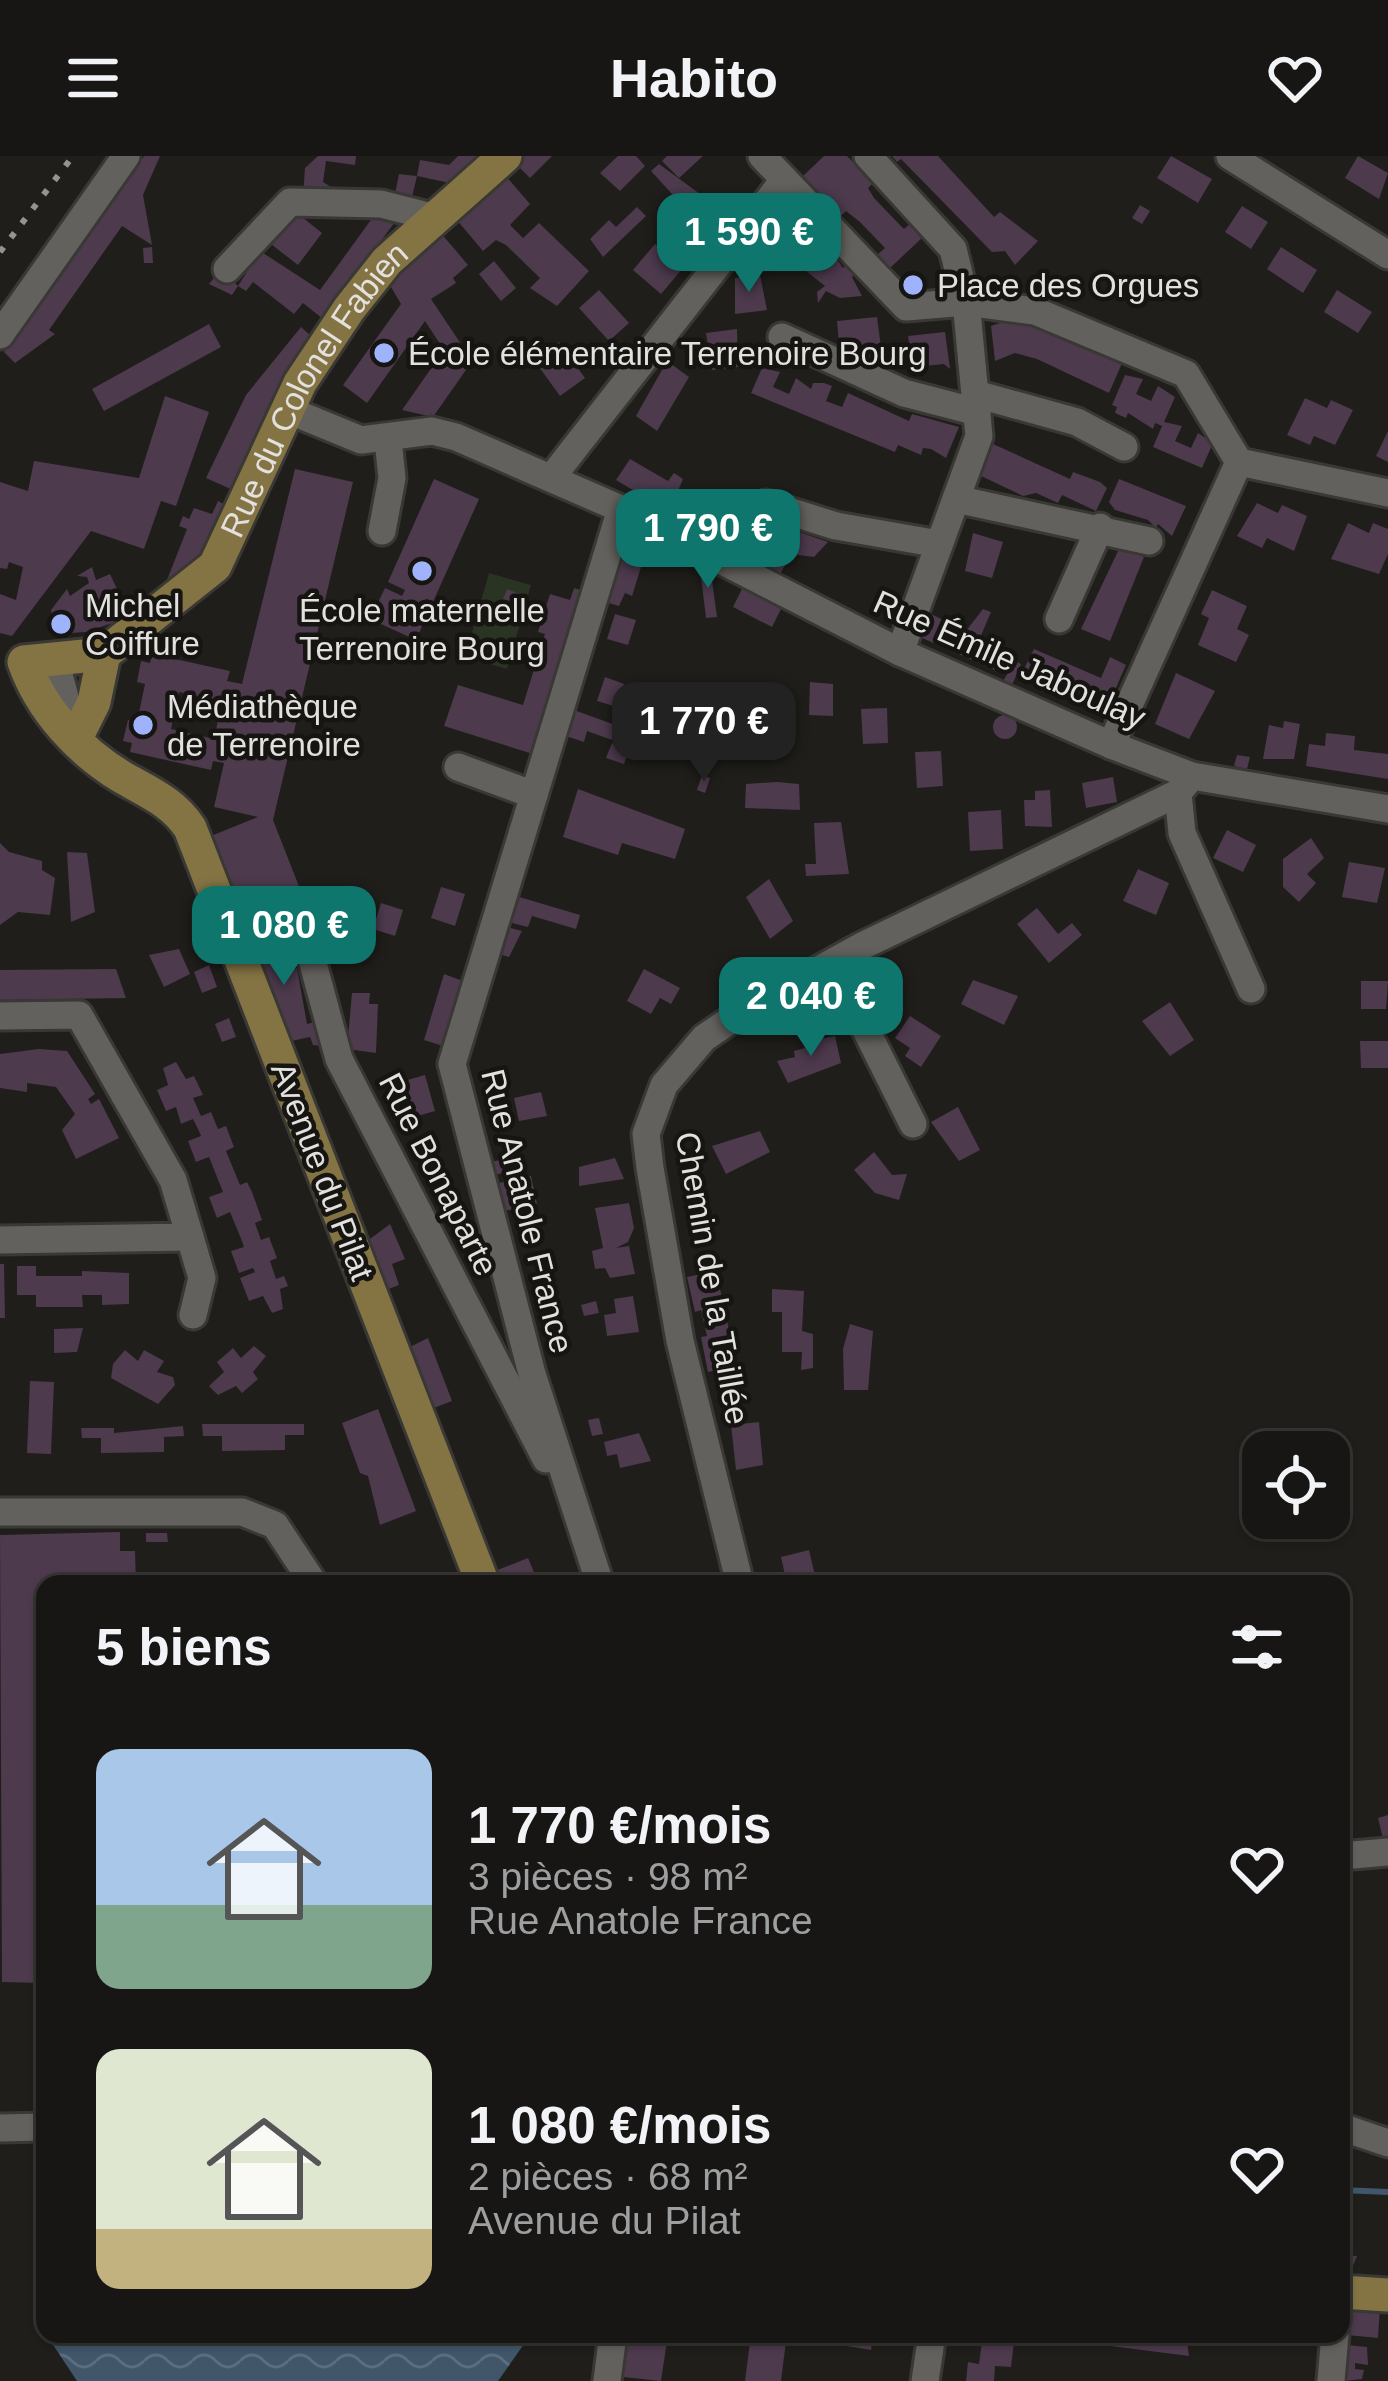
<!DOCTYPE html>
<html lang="fr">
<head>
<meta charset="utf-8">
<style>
  :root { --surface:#171614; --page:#242322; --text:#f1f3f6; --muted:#9e9fa0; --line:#363534; --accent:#0f766e }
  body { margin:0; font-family:Helvetica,sans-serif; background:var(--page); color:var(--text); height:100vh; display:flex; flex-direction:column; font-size:45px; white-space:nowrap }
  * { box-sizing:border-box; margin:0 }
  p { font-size:39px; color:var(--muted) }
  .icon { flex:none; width:66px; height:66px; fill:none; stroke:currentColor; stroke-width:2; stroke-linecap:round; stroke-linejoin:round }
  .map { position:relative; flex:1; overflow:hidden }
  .side { position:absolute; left:36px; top:1419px; width:1314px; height:768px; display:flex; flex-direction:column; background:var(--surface); border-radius:24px; box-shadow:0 3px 9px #0004,0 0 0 3px var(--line) }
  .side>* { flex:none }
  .buttons { position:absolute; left:1242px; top:1275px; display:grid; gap:24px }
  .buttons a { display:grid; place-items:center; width:108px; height:108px; border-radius:24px; background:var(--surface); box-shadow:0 3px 9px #0004,0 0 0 3px var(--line); font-size:60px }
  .price { position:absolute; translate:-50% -102px; padding:0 27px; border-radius:24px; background:var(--accent); color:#fff; font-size:39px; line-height:78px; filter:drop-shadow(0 3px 6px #0008) }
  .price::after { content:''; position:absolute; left:50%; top:72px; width:36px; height:27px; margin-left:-18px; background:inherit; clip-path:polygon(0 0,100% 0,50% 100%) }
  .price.selected { background:#222; color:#fff }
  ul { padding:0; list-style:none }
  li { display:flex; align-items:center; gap:36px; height:300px; padding:0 60px }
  li span { display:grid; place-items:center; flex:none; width:336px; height:240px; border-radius:24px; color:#555 }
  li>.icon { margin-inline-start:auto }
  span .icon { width:144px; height:144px; fill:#fffc; stroke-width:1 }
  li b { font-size:51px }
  h2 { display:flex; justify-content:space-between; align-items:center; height:144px; padding:0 60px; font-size:51px }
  header { display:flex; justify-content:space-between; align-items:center; height:156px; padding:0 60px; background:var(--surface); font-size:54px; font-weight:600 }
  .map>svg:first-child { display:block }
  .garden { fill:#2a3423 }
  .water { fill:url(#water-waves) }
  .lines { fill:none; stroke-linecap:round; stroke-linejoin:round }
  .stream { stroke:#415669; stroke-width:6 }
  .building { fill:#4d3a4d; fill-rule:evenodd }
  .minor-casing { stroke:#393835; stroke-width:33 }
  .major-casing { stroke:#393835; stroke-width:39 }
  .minor { stroke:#63615d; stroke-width:27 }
  .major { stroke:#847444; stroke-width:33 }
  .rail { stroke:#949390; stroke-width:6; stroke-dasharray:6 12; stroke-linecap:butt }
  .poi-dot { fill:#9fb3fd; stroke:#161511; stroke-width:4.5 }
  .labels { text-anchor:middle; stroke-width:9; stroke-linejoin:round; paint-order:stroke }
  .poi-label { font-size:33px; fill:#e2e1df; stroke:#161511; text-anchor:start }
  .street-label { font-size:33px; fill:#e2e1df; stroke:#161511 }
</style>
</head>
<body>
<header><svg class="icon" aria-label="menu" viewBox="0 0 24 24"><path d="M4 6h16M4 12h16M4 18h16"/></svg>Habito<svg class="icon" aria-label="heart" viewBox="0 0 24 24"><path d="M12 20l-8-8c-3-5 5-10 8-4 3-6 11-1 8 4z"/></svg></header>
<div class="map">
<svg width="1388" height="2225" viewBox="0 0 1388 2225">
  <defs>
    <pattern id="water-waves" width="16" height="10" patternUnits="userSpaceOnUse" patternTransform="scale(3)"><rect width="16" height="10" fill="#415669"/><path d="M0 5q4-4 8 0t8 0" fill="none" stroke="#5c6e7e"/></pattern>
  </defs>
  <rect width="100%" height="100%" fill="#1f1e1a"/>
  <polygon class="garden" points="489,417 531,429 507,513 465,501"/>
  <g class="water">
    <polygon points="45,2074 45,2175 36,2131"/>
    <polygon points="46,2178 531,2178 498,2225 77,2225"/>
  </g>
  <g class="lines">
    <polyline class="stream" points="1341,2034 1388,2036"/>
  </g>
  <g class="building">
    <polygon points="144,0 160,0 143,39 152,89 122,70 49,174 55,178 15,207 4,196"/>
    <polygon points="318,0 356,0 355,9 326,5 323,26 339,36 303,39 305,12"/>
    <polygon points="458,0 491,0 459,29 417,20 420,4 449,9"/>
    <polygon points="523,0 552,0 530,22 516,8"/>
    <polygon points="618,0 636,0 645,10 620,35 600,17"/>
    <polygon points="667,0 703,0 679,22 662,5"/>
    <polygon points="824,0 847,0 873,27 868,32 874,42 899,68 904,73 911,67 924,80 889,113 878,98 885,92 860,66 846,55 838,63 807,30 803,20"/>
    <polygon points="892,0 938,0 994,61 1000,56 1038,85 1015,109 1005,95 992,96 901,3 897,6"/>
    <polygon points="1171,0 1212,23 1198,47 1157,22"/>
    <polygon points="1358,0 1388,17 1379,43 1345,22"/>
    <polygon points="659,8 726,57 707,81 676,56 682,49 651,15"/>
    <polygon points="399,18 417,20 412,41 395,38"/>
    <polygon points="505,19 530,48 510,69 523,82 539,67 589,115 557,150 530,132 540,122 506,89 496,84 483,95 456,63"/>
    <polygon points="1140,49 1150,55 1142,68 1132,62"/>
    <polygon points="775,50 798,79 806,72 829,101 833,97 843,112 848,107 857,116 852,121 862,140 840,142 826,135 818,147 817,136 825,130 753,73"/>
    <polygon points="1242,50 1268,66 1251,93 1225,76"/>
    <polygon points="637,51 646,60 603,101 590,83 609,64 616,71"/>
    <polygon points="292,53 322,77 298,109 267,85"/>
    <polygon points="376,57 395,66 323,163 303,147 294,158 253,126 246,135 238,130 260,95 320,134"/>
    <polygon points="440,76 468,109 453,122 456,127 431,143 461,188 446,195 468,211 433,261 402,254 444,194 425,165 367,247 343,229 401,148 387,124"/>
    <polygon points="655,88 683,112 661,138 633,114"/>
    <polygon points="152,91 153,107 144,107 143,92"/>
    <polygon points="1281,91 1317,114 1303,137 1267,113"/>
    <polygon points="494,105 516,132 501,145 479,118"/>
    <polygon points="221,113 238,130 232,139 209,128"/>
    <polygon points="760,119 767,154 735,158 735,122"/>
    <polygon points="599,134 629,167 609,185 579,152"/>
    <polygon points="1337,134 1372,156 1358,177 1324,156"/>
    <polygon points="877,161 881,191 909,187 908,180 945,176 950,213 944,208 884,214 874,190 870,191 874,208 865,204 865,197 840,198 837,165"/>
    <polygon points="1015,162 1016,168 1032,166 1123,205 1109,237 1037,203 1015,197 995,205 991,170"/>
    <polygon points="209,168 221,191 104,255 92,233"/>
    <polygon points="301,171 311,180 294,204 235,335 206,322 246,239"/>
    <polygon points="737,173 738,211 712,214 706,177"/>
    <polygon points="559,186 585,222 560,240 534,204"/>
    <polygon points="667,205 689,221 657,275 636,260"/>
    <polygon points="762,212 780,216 773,231 789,238 796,222 811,233 813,227 824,227 832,230 826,245 842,251 848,237 909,265 912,258 959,271 946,302 931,293 923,292 921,299 898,289 895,296 751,237"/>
    <polygon points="1125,219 1143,223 1136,238 1151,245 1158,230 1175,241 1164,266 1182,270 1175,285 1191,292 1198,277 1213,287 1202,312 1153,291 1162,270 1155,267 1153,273 1128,257 1126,262 1115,257 1117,251 1112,249"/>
    <polygon points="165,240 209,256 176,350 161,345 144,393 91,375 12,480 0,477 0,438 16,444 23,411 9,406 7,413 0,412 0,326 28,335 34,305 139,322"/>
    <polygon points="1305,242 1327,252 1331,244 1353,254 1335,289 1314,280 1310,289 1287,279"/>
    <polygon points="1388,275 1388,306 1376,300"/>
    <polygon points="993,288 1070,323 1073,316 1100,326 1107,332 1096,355 1062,339 1058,347 1036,337 1023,340 979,319"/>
    <polygon points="630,303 668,325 674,317 683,323 669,356 662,352 654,362 645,357 653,346 616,324"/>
    <path d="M295,313L353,326L273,664L302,738L243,762L211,680L258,661L214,651L224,607L213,605L211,614L130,596L132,587L123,585L128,564L137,566L145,528L137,526L141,505L150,507L152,498L230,515L227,525L242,528ZM179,536L222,546L214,583L171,573Z"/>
    <polygon points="434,323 479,343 433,446 426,443 423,449 430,452 416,484 370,463 385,432 402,440 405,434 388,426"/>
    <polygon points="1119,323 1186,350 1172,380 1158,368 1156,372 1148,364 1115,354 1109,346"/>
    <polygon points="684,341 688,350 719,365 725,351 748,358 741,375 726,369 714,390 669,368 674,359 680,362 675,356"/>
    <polygon points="218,345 229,351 206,402 165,429 187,373 179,370 183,360 189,363 194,352 212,358"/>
    <polygon points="1257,347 1278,357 1282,349 1307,360 1294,395 1267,382 1262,392 1237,380"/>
    <polygon points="773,367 828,386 814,401 791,398 778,422 740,404 745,393 757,399"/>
    <polygon points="1348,367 1369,377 1373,367 1388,373 1388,398 1379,418 1331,403"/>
    <polygon points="628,372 650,382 632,440 625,437 619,450 605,446"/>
    <polygon points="973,377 1003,386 992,422 965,415"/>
    <polygon points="1120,391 1144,401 1110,485 1081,473"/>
    <polygon points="699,404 710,410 717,461 706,462"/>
    <polygon points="92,411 96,424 110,418 130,461 86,476 55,478 51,454 67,433 70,440 89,427 87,421 77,420"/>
    <polygon points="745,427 784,447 772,471 733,451"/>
    <polygon points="574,432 584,435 533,598 444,570 458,529 523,549 545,478 538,476 550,438 570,444"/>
    <polygon points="507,433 528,441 524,453 502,446"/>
    <polygon points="1212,434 1247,450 1237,473 1249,479 1236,506 1198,489 1209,462 1201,458"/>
    <polygon points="983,453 991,456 980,482 1002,492 995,514 920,481 929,457 966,475"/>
    <polygon points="615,458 636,464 628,489 607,483"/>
    <polygon points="1034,493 1101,522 1110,501 1126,509 1108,550 1091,543 1088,550 1029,524 1022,517"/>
    <polygon points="1015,505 1021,508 1010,534 1000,530"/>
    <polygon points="1176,517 1215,535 1189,583 1155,568"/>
    <polygon points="605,521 624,528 617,551 597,545"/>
    <polygon points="810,526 833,528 833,560 809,559"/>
    <polygon points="887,552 888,587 863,588 861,553"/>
    <polygon points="574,554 618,570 612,584 587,575 584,586 566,580"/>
    <circle cx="1005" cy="571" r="12"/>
    <polygon points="1284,565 1300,568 1294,603 1263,603 1269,569 1283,572"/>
    <polygon points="1326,577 1355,580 1354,594 1388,598 1388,623 1306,610 1309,588 1325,590"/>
    <polygon points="612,587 629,594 624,608 606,602"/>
    <polygon points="941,595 943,630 917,632 915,596"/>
    <polygon points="1237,599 1250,601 1247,613 1234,610"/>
    <polygon points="702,619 710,622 705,637 697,634"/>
    <polygon points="1113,621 1117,646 1086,652 1082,627"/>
    <polygon points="777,626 799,628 800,654 745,652 746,628"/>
    <polygon points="578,633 685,673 675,703 622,687 618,699 563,681"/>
    <polygon points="1050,634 1052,671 1025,670 1024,644 1035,644 1035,635"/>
    <polygon points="1001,654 1003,693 970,695 968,656"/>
    <polygon points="841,666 849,718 806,720 805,708 816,708 814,667"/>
    <polygon points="1227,674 1256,689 1243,716 1213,702"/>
    <polygon points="1311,682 1324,702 1307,718 1316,727 1299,746 1283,731 1283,703"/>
    <polygon points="0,687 9,696 42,705 42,714 55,722 50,759 18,756 0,769"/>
    <polygon points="67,696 87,697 95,756 71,766"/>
    <polygon points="1349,706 1385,712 1377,747 1342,741"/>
    <polygon points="1138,713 1169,727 1156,759 1123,745"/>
    <polygon points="769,723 793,765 770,783 746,741"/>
    <polygon points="441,731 465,738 455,770 431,762"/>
    <polygon points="516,740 580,759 576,773 532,760 528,771 508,766"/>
    <polygon points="381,747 403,754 395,780 373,773"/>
    <polygon points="1037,752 1058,778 1072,767 1082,779 1049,807 1017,768"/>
    <polygon points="244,768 262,774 273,770 290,815 297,812 307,868 323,864 329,891 313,889 310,881 287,886"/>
    <polygon points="507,771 522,775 509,801 502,799 501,788"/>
    <polygon points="179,793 190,818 164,831 149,799"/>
    <polygon points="766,807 770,826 750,830 746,811"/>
    <polygon points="209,809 217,831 202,837 194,816"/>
    <polygon points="116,813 126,842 0,844 0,814"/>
    <polygon points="644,813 680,832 671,848 660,842 651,858 627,845"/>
    <polygon points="444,818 463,825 443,890 424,884"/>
    <polygon points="973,824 1018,840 1004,869 961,848"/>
    <polygon points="1361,825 1388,825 1386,853 1361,853"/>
    <polygon points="352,837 370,837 369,848 378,848 376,897 347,893"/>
    <polygon points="1170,846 1194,884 1170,900 1142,865"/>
    <polygon points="910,860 941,880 921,911 905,900 910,892 895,882"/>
    <polygon points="229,862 236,881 222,886 215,868"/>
    <polygon points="835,880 841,907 788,927 777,905 795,901 794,895 805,892 803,886"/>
    <polygon points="1360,885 1388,885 1388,912 1361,912"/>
    <polygon points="39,893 67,895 95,938 88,943 91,948 99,943 119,982 76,1003 62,974 75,958 56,931 27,927 27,936 0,932 0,898"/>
    <polygon points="176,906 186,923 194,920 203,939 193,942 201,960 211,956 218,973 226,970 234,991 226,995 240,1029 247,1026 252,1036 262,1064 255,1067 261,1084 269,1081 277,1102 270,1105 276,1123 284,1120 288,1130 280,1133 283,1153 272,1157 263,1140 249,1145 240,1122 255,1116 253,1112 239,1117 231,1095 244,1091 242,1085 230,1056 217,1062 209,1041 223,1036 209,1001 196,1006 188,985 201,980 199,975 193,963 181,968 176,951 166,955 157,934 168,929 163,912"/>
    <polygon points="425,919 435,955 407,963 397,927"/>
    <polygon points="541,936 547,960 519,965 514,942"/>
    <polygon points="958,951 980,994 959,1005 931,966"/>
    <polygon points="760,975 770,996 726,1018 712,990"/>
    <polygon points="874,996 892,1019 907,1018 899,1044 875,1037 854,1014"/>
    <polygon points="508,1002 511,1015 490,1020 487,1007"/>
    <polygon points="615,1002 624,1023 579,1030 579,1011"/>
    <polygon points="531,1020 537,1048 504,1055 499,1027"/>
    <polygon points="629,1047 634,1072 628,1086 616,1092 629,1090 635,1118 610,1122 605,1112 595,1113 592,1095 603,1092 595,1052"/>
    <polygon points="390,1068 405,1103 392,1108 399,1129 386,1134 366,1086"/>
    <polygon points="0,1108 4,1108 5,1162 0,1162"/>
    <polygon points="17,1110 36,1110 36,1120 82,1120 82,1115 129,1117 129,1148 102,1149 102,1139 82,1139 83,1151 36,1151 36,1139 17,1139"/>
    <polygon points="716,1115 737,1210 708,1216 701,1181 707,1180 701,1154 695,1156 687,1121"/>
    <polygon points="772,1133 804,1135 802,1175 813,1178 813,1212 801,1214 802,1196 782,1196 782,1156 772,1156"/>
    <polygon points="633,1140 639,1176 607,1180 604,1159 616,1157 614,1143"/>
    <polygon points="596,1145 599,1157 584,1160 581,1149"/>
    <polygon points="850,1168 873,1175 868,1234 844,1234 843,1193"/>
    <polygon points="83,1172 77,1196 54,1197 54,1173"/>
    <polygon points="428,1182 452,1245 431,1253 408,1192"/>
    <polygon points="254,1190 266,1200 253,1216 258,1223 242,1237 236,1230 218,1239 209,1230 224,1216 217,1206 233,1192 241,1202"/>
    <polygon points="125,1194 138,1205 144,1194 164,1205 157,1216 173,1221 175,1229 158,1248 111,1222 113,1208"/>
    <polygon points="30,1225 54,1226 51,1298 27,1297"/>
    <polygon points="378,1253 416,1355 380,1369 368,1320 360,1317 342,1267"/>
    <polygon points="599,1262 603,1278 592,1280 588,1264"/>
    <polygon points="759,1266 763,1309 736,1314 731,1269"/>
    <polygon points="202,1268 304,1268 304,1279 285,1279 285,1294 222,1295 222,1280 203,1280"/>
    <polygon points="183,1270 184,1280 164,1281 164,1296 101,1297 101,1282 82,1282 81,1272 114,1272 114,1277"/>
    <polygon points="639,1277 651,1305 620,1312 617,1298 607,1300 604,1286"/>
    <polygon points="120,1376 120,1395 135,1395 136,1428 45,1428 45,1827 2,1826 0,1379"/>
    <polygon points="146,1377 167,1377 168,1386 146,1386"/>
    <polygon points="809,1394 817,1428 787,1428 781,1401"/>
    <polygon points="528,1402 539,1428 500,1428 495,1415"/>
    <polygon points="1388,1659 1388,1682 1383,1683 1378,1662"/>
    <polygon points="1341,2099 1357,2100 1347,2124 1341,2124"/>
    <polygon points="1350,2149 1380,2151 1378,2182 1347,2179"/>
    <polygon points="751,2178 793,2181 793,2186 786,2185 781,2225 745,2225"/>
    <polygon points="849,2178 873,2178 871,2194 847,2190"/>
    <polygon points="983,2178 1015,2178 1011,2211 995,2210 994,2225 966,2225 968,2206 979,2208"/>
    <polygon points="1040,2178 1186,2178 1189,2200 1040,2181"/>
    <polygon points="1202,2178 1239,2178 1238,2184 1202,2181"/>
    <polygon points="629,2180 667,2185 661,2225 623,2221"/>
    <polygon points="1347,2189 1367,2191 1368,2209 1355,2207 1355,2213 1364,2214 1362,2223 1344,2225"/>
  </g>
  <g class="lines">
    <defs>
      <g id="minor">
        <polyline points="762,0 906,151 966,146 1035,155 1186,218 1239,306 1111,589"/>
        <polyline points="868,0 953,93 966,146 979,280 900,496"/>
        <polyline points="1230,0 1388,99"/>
        <polyline points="227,113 290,46 381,48 436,62"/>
        <polyline points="0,179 126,0"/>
        <polyline points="782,181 904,237 977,256"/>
        <polyline points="976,238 1077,266 1124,291"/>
        <polyline points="288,254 361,284 432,275 456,281 621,353 900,496 1111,589 1192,620 1388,653"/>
        <polyline points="1239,306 1388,337"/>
        <polyline points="552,321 784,24"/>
        <polyline points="956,343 1149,385"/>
        <polyline points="766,348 836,370 939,388"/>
        <polyline points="382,375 392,322 388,284"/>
        <polyline points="1059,463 1100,371"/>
        <polyline points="55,504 76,582"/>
        <polyline points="458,611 534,639"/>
        <polyline points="1178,637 1182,677 1251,833"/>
        <polyline points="302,767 339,903 546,1303"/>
        <polyline points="839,803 849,840 913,968"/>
        <polyline points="0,860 79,859 173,1024 190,1081 0,1084"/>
        <polyline points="190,1081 202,1122 193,1159"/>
        <polyline points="0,1356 242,1356 275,1369 314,1428"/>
        <polyline points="738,1420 680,1185 650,1012 646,978 664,929 704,882 739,858 860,791 1178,637 1192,620"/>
        <polyline points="600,1428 532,1218 452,908 621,353"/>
        <polyline points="1341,1700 1388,1696"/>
        <polyline points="1341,1971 1388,1987"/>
        <polyline points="0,1972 45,1971"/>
        <polyline points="607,2225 613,2178"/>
        <polyline points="925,2225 932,2178"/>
        <polyline points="1331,2225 1335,2178"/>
      </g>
      <g id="major">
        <polyline points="76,582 94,546 104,498"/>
        <path id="s1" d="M483,1428L190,672C173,646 148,636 122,621C79,595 41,554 24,506L104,498L215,410L300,227L349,153L387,105L505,0"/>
        <polyline points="1341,2136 1388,2139"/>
      </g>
    </defs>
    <use href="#minor" class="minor-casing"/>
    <use href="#major" class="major-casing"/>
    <use href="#minor" class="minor"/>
    <use href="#major" class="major"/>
    <polyline class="rail" points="0,96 73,0"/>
  </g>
  <g class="poi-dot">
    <circle cx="913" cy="129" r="12"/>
    <circle cx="384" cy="197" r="12"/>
    <circle cx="422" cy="415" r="12"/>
    <circle cx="61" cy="468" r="12"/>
    <circle cx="143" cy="569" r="12"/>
  </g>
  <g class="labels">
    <g class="poi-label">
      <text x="937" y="141">Place des Orgues</text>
      <text x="408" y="209">École élémentaire Terrenoire Bourg</text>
      <text x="85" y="461">Michel<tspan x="85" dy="38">Coiffure</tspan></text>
      <text x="422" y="466" text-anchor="middle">École maternelle<tspan x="422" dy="38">Terrenoire Bourg</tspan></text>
      <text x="167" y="562">Médiathèque<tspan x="167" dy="38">de Terrenoire</tspan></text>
    </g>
    <g class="street-label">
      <text dy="12" stroke="none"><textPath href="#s1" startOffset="1476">Rue du Colonel Fabien</textPath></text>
      <text transform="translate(1010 503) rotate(24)" y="12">Rue Émile Jaboulay</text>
      <text transform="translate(323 1015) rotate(69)" y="12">Avenue du Pilat</text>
      <text transform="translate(439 1018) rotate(63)" y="12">Rue Bonaparte</text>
      <text transform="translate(528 1055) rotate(76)" y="12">Rue Anatole France</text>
      <text transform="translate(713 1122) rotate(80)" y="12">Chemin de la Taillée</text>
    </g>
  </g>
</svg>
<div class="buttons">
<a><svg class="icon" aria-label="locate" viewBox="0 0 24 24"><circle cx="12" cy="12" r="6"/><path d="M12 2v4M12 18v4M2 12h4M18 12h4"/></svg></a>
</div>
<b class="price" style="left:749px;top:139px">1 590 €</b>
<b class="price" style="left:708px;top:435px">1 790 €</b>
<b class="price selected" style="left:704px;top:628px">1 770 €</b>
<b class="price" style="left:284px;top:832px">1 080 €</b>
<b class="price" style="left:811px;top:903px">2 040 €</b>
<section class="side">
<h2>5 biens<svg class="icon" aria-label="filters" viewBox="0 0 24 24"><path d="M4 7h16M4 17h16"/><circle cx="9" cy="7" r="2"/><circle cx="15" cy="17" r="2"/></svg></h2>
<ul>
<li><span style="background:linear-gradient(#a9c7e8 65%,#7fa58c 0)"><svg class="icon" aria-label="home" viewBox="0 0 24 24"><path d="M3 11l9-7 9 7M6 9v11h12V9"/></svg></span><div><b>1 770 €/mois</b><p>3 pièces · 98 m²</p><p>Rue Anatole France</p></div><svg class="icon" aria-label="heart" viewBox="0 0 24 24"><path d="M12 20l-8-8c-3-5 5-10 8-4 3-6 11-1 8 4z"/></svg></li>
<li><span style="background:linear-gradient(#dfe7d0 75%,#c2b280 0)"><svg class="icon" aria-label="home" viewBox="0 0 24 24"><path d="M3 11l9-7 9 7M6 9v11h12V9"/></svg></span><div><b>1 080 €/mois</b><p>2 pièces · 68 m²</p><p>Avenue du Pilat</p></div><svg class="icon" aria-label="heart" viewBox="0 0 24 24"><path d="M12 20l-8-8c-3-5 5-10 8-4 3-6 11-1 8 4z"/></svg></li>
</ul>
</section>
</div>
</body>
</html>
